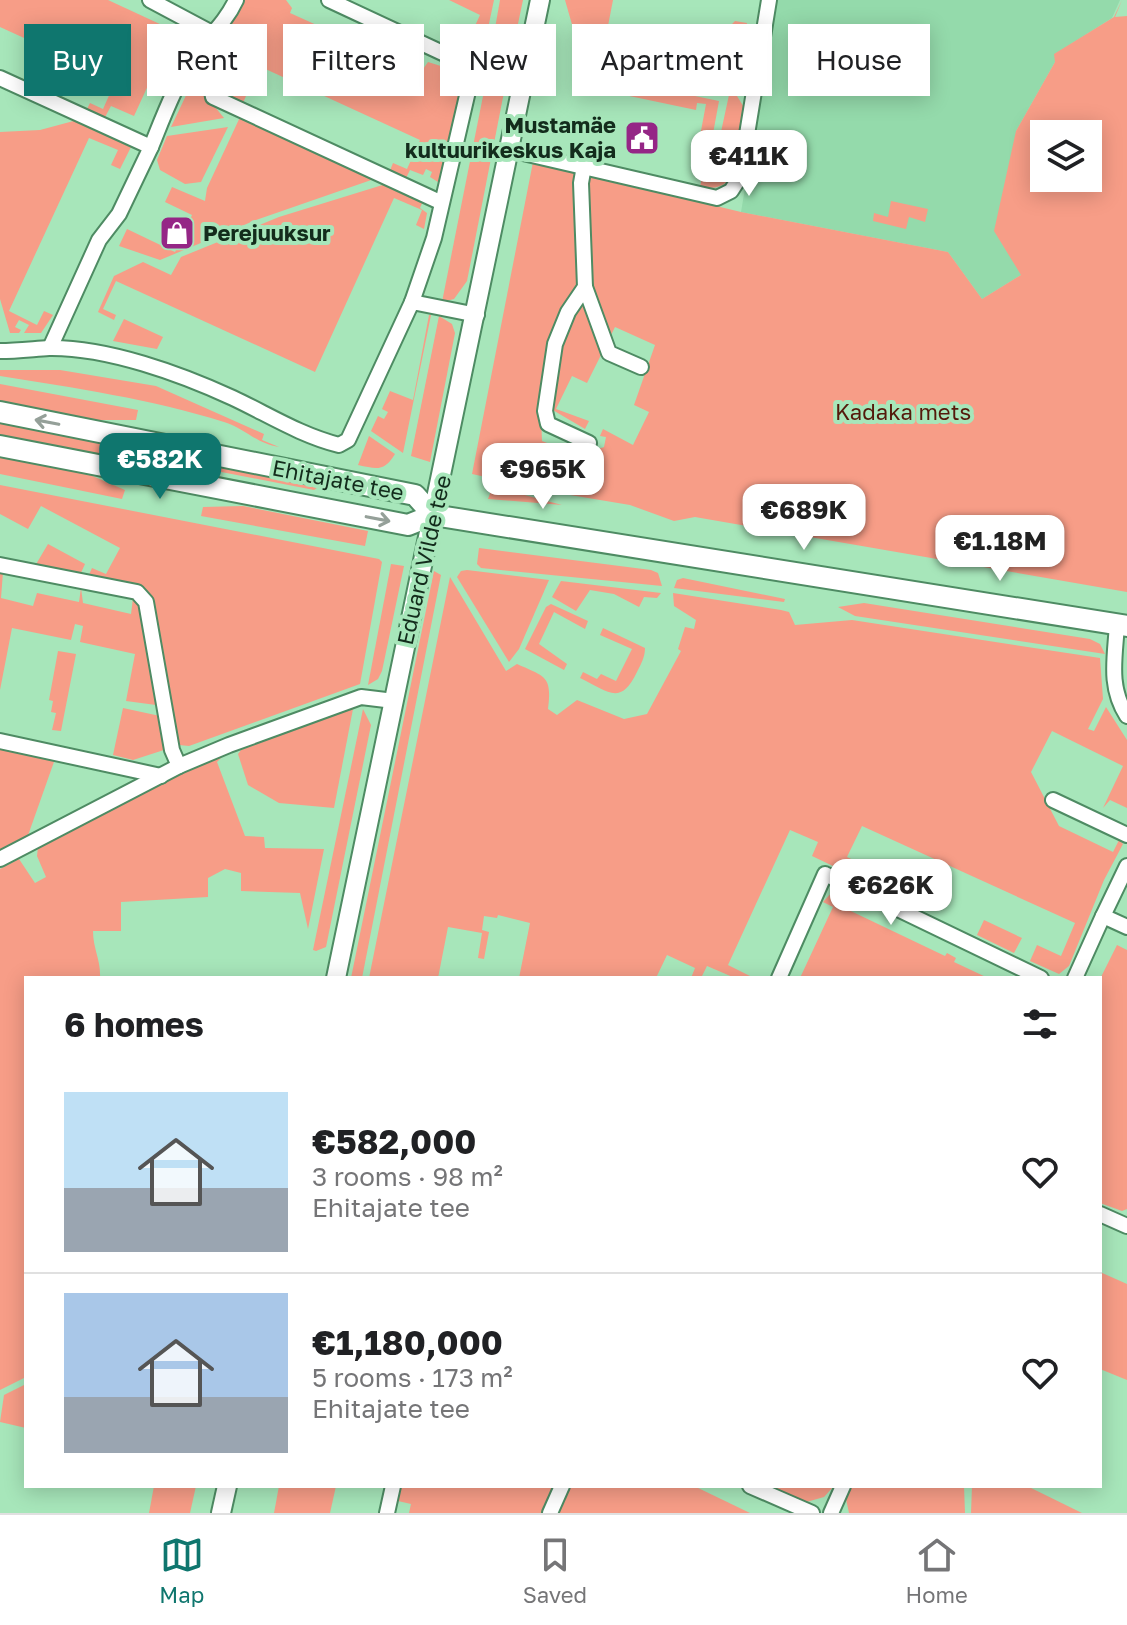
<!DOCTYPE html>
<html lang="en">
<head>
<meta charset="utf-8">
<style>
  :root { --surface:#fff; --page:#f2f2f2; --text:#202124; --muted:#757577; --line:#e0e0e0; --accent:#0f766e }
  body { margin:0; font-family:"Golos Text",sans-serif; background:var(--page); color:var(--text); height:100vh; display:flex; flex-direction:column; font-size:30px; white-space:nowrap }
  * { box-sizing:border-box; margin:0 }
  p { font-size:26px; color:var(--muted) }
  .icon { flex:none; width:44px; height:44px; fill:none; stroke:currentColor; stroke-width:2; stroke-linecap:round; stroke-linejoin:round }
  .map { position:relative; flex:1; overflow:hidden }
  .panel { position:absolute; left:24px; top:976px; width:1078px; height:512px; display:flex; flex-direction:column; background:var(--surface); border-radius:0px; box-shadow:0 4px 20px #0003 }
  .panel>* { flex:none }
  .banner { position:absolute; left:24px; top:24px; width:1080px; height:72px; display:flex; gap:16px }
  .controls { position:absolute; left:1030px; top:120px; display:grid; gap:16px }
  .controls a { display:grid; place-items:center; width:72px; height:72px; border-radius:0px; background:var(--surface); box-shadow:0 4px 20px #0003; font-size:40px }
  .price { position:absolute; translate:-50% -68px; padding:0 18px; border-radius:16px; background:#fff; color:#222; font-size:26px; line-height:52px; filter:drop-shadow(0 2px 4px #0008) }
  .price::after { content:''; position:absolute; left:50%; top:48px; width:24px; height:18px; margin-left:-12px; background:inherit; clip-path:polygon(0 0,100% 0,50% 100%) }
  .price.selected { background:var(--accent); color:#fff }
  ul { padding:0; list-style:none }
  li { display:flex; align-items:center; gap:24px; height:200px; padding:0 40px }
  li+li { border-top:2px solid var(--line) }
  li span { display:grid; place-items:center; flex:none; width:224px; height:160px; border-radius:0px; color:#555 }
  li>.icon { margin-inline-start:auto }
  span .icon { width:96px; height:96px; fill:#fffc; stroke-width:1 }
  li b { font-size:34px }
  h2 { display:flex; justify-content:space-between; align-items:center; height:96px; padding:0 40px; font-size:34px }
  .tag { padding:0 28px; border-radius:0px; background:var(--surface); box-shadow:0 4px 20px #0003; font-size:28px; line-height:72px }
  .tag.selected { background:var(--accent); color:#fff }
  .tabs { display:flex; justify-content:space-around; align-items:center; height:112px; border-top:2px solid var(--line); background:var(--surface); font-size:22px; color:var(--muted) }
  .tabs a { display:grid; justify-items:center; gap:4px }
  .tabs .selected { color:var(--accent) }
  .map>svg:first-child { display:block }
  .built { fill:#94daab }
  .green { fill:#f79d87; fill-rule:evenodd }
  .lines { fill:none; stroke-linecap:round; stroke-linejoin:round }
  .minor-casing { stroke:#4e8b63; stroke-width:18 }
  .tertiary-casing { stroke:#4e8b63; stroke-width:22 }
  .secondary-casing { stroke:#4e8b63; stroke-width:24 }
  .minor { stroke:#fff; stroke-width:14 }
  .tertiary { stroke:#fff; stroke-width:18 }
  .secondary { stroke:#fff; stroke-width:20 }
  .oneway { stroke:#95a099 }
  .labels { text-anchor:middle; stroke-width:8; stroke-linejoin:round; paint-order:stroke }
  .poi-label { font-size:22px; font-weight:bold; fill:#132c1c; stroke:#a7e6ba; text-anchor:end }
  .park-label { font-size:22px; fill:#54190b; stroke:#a7e6ba }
  .street-label { font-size:22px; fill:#132c1c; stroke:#a7e6ba }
</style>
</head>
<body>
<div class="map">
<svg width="1127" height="1513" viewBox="0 0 1127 1513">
  <rect width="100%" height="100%" fill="#a7e6ba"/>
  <polygon class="built" points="777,0 1120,0 1112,18 1055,54 1055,62 1016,131 1021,275 982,299 948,252 741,212"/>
  <g class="green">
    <polygon points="0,0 108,0 177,32 172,43 168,42 134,116 111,106 104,119 86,111 90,103 103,109 116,80 0,27"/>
    <path d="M242,0H286L292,8L290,13L421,72L428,62L444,67L447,61L461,68L467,80L438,182L430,177L432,172L426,169L423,175L410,170L405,180L389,173L393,163L407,169L420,140L246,60L233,89L246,96L242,105C236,103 228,101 223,97C199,80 233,21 242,0Z"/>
    <polygon points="449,0 494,0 480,66 446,49 453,37 467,43 480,15"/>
    <polygon points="500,0 523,0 507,76 488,68"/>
    <polygon points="565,0 613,0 601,62 581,56"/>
    <path d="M1122,0L1115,17L1127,16V592L695,517L674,521L630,505L570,495C578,476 583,453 604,447L606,437L600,436L603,429L633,445L649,412L634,405L655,345L615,327L587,383L572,376L556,409L589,421L585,429L551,409L541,415L542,441L581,456L563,494L472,474L533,162L741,212L948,252L982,299L1021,275L994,231L1016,131L1055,62L1054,54L1114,17ZM1044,134H1088V178H1044Z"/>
    <polygon points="735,21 747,23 741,58 748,60 746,78 726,88 719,86 731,25"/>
    <polygon points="200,66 211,102 224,118 171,127"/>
    <polygon points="618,80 719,101 710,150 698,147 706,104 697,103 696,110 615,93"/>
    <polygon points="486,81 505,87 467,281 454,299 442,302"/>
    <path d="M729,95L737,96L745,109C740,142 745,196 700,187L705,163L714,164Z"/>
    <polygon points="241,115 377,178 256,220 160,260 119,246 127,229 175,252 192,215 165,202 172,187 205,201 207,188"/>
    <polygon points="81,119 131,144 131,147 120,169 111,165 118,150 89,138 9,311 37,325 44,311 53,315 41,333 24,333 29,325 19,320 15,327 21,330 19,333 10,333 0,299 0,132 40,130"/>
    <polygon points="228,127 201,182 185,184 160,170 157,160 167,136"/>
    <polygon points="389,183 424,199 420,208 427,213 424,229 416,225 422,210 394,198 315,372 116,281 103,309 116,315 114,320 98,312 114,276 143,262 171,275 181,257 279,217"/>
    <polygon points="891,201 928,209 925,222 909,217 906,229 873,221 874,213 888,217"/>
    <polygon points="429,315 431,315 403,453 371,431 378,416 384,419 388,412 382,409 390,391 413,400"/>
    <polygon points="439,316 452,324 455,333 430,462 411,456"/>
    <polygon points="124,319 163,337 157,349 113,341"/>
    <path d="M60,370L156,386L264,434L262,440L279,447C257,444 244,428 224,422C151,399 75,388 0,376V370Z"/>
    <polygon points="0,384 138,410 136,420 97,420 0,401"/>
    <polygon points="0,422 316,486 317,488 314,490 165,461 84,452 0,435"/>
    <path d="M369,436L395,454C384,472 377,469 358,465Z"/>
    <polygon points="0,457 88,474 125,490 122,499 0,474"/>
    <polygon points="0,485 379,559 382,562 360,684 189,746 179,745 147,591 135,584 88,577 92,568 106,574 120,548 41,506 28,529 0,514"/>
    <polygon points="502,489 562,505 488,499 491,491"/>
    <polygon points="243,506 368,531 365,546 201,516 203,507"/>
    <polygon points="48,544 85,564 80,575 35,566"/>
    <polygon points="479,548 651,570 658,573 662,586 481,568 477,564"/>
    <polygon points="391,564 404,566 382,671 378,679 368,685"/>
    <polygon points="467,570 549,580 519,649 509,662 457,577 461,571"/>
    <polygon points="0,571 3,572 1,598 33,606 37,593 79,602 81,588 83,603 131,614 133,598 138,599 159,701 156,705 126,701 135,654 80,642 83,626 75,624 71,640 12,628 0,690"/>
    <polygon points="434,571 441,575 440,580 362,978 351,978"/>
    <path d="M450,577L506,671L517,664C546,677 552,676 548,709L557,715L577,700L624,719L647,714L681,651L678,649L685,627L694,629L696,620L674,606L673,593L781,610L789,612L795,625L852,620L1100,658L1103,699L1088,729L1094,731L1106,707L1127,740V808L1110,800L1103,808L1123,766L1052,731L1031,772L1059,826L1113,852L1119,840L1123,844L1104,880L1069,966L1059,974L1030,961L1037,945L1061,956L1075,923L862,826L847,857L862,864L856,877L812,856L818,842L790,830L728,965L754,978H735L707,966L701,978H691L695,968L667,955L656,978H519L530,923L498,915L497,918L484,916L482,930L489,932L484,959L478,958L482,933L448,927L438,978H369Z"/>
    <polygon points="683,578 785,599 784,602 674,588 677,580"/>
    <polygon points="561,581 661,593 657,598 644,597 639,607 614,594 590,590 576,611 552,597"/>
    <polygon points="864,603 1090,639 1100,644 1105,654 855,616 838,607"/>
    <polygon points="551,604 588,621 585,629 554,612 539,644 567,664 564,670 525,649 546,607"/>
    <path d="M603,628L645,648C645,657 641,664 637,672C620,707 608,691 580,678L583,672L597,679L601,674L616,681L632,649L600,635Z"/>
    <polygon points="58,651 76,654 61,731 52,730 56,713 51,712 53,701 49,700"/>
    <polygon points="123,708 160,716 167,749 133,760 113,755"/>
    <polygon points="346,709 353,709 334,808 279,803 248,785 238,754 241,750"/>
    <polygon points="363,709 371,725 326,947 316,951 313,950"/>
    <polygon points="0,747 55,759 26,841 0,855"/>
    <path d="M225,754L217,762L245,836L264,837L265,848L324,849L308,929L300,893L241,891V873L225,869L208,878V897L121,902V931H93C93,949 101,960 100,978H26V1377L0,1390V869L19,859L35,883L46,877L37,856L38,847L175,774Z"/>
    <polygon points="833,891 839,891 834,903 945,956 947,953 956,958 954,962 988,978 800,978 833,907 823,902"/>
    <polygon points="984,920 1022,938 1014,953 977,935"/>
    <polygon points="1117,945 1127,950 1127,1209 1122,1211 1100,1203 1100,979"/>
    <polygon points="1100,1272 1127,1284 1127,1380 1100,1369"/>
    <polygon points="26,1384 26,1428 0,1422 4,1395"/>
    <polygon points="154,1486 196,1486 190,1513 149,1513"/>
    <polygon points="279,1486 336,1486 330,1513 274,1513"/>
    <polygon points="402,1486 555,1486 542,1513 409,1513 411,1504 398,1501"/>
    <polygon points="569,1486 694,1486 750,1513 556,1513"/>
    <polygon points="765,1486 834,1486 824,1497 803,1503"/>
    <polygon points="851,1486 964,1486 965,1513 849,1513 846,1499"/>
    <polygon points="972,1486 1027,1486 1082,1513 971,1513"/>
  </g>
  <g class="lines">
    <defs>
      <g id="minor">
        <polyline points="150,0 210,32"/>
        <polyline points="329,0 464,63 472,74 434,238 412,302"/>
        <polyline points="204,48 213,97 440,202"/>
        <path d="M0,78L151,147C162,120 173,90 188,65C203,41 224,26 236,0"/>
        <polyline points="510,150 717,198 731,191 740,177 769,0"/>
        <polyline points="584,166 581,183 585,287 568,312 555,344 545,411 548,424 589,443"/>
        <polyline points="585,287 609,353 641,367"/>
        <polyline points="50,348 99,240 119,214 151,147"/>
        <path d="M0,351C16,351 33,349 49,348C107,347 181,374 233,398C269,415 300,435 339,445L348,440L412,302L477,315"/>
        <polyline points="0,565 137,592 146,602 172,750 179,766"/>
        <path d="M1117,624C1115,658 1108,686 1127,716"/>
        <polyline points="0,741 161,776"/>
        <polyline points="1053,800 1127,835"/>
        <polyline points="0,859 179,766 229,745 361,697 394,701"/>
        <polyline points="1103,916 1127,866"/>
        <polyline points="779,978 825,874 1041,978"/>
        <polyline points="1075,978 1103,916 1127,927"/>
        <polyline points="1100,1214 1127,1226"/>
        <polyline points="750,1486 812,1513"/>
        <polyline points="387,1513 393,1486"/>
        <polyline points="550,1513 562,1486"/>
        <polyline points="831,1513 843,1486"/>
      </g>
      <g id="tertiary">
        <polyline points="336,978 540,0"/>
        <polyline points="221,1513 227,1486"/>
      </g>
      <g id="secondary">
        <polyline points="0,412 415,495 433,515"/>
        <polyline points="0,446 408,525 433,515 1127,626"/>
      </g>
    </defs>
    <use href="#minor" class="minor-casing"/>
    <use href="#tertiary" class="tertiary-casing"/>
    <use href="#secondary" class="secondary-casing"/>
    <use href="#minor" class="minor"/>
    <use href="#tertiary" class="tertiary"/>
    <use href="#secondary" class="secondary"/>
  </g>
  <defs><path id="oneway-shaft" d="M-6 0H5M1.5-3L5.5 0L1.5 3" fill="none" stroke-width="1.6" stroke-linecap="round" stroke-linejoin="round" transform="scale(2)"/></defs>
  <g class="oneway">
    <use href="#oneway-shaft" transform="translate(47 422) rotate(-169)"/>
    <use href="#oneway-shaft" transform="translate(378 519) rotate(11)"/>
  </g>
  <defs>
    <symbol id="civic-square" viewBox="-11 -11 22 22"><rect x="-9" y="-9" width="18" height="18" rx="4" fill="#952686" stroke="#a7e6ba"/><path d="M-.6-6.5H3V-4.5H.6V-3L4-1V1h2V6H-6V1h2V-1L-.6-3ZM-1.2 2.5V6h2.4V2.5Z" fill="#fff"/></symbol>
    <symbol id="shop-square" viewBox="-11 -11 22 22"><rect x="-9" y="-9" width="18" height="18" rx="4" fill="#952686" stroke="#a7e6ba"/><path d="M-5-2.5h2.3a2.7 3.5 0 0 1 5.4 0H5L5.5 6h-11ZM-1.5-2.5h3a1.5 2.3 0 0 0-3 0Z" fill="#fff"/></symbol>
  </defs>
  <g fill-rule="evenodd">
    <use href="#civic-square" x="622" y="118" width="40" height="40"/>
    <use href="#shop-square" x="157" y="213" width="40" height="40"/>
  </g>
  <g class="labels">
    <g class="poi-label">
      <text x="616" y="133">Mustamäe<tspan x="616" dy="25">kultuurikeskus Kaja</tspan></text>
      <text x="203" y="241" text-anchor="start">Perejuuksur</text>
    </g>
    <g class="park-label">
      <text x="903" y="420">Kadaka mets</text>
    </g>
    <g class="street-label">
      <text transform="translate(338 480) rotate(11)" y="8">Ehitajate tee</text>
      <text transform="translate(424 560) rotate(-77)" y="8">Eduard Vilde tee</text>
    </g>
  </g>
</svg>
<div class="controls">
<a><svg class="icon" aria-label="layers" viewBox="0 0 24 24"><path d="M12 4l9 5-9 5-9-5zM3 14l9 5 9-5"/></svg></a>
</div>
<b class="price" style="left:749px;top:198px">€411K</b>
<b class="price selected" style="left:160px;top:501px">€582K</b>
<b class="price" style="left:543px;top:511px">€965K</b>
<b class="price" style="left:804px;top:552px">€689K</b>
<b class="price" style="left:1000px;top:583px">€1.18M</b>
<b class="price" style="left:891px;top:927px">€626K</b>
<div class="banner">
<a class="tag selected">Buy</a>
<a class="tag">Rent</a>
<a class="tag">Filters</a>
<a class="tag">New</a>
<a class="tag">Apartment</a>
<a class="tag">House</a>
</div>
<section class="panel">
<h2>6 homes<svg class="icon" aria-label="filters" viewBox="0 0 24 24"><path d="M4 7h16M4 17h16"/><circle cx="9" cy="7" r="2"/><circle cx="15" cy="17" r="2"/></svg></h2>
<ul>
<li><span style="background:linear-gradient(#bfe0f5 60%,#9aa5b1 0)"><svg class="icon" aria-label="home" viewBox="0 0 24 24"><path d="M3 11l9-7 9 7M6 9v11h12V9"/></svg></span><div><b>€582,000</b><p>3 rooms · 98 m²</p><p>Ehitajate tee</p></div><svg class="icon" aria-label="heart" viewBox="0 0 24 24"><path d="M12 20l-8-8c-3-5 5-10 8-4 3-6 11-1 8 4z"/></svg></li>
<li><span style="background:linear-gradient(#a9c7e8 65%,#9aa5b1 0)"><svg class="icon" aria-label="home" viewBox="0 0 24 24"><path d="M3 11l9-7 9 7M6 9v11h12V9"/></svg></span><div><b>€1,180,000</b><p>5 rooms · 173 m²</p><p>Ehitajate tee</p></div><svg class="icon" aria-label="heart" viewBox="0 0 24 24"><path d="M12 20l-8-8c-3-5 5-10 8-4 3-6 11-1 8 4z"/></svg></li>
</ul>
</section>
</div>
<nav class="tabs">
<a class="selected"><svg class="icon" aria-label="map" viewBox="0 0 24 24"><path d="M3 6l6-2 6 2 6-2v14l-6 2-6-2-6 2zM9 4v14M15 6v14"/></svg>Map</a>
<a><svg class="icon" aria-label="saved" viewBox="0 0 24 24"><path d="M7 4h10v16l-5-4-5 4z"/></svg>Saved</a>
<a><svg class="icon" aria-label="home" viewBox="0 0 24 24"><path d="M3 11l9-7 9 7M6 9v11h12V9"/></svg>Home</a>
</nav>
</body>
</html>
